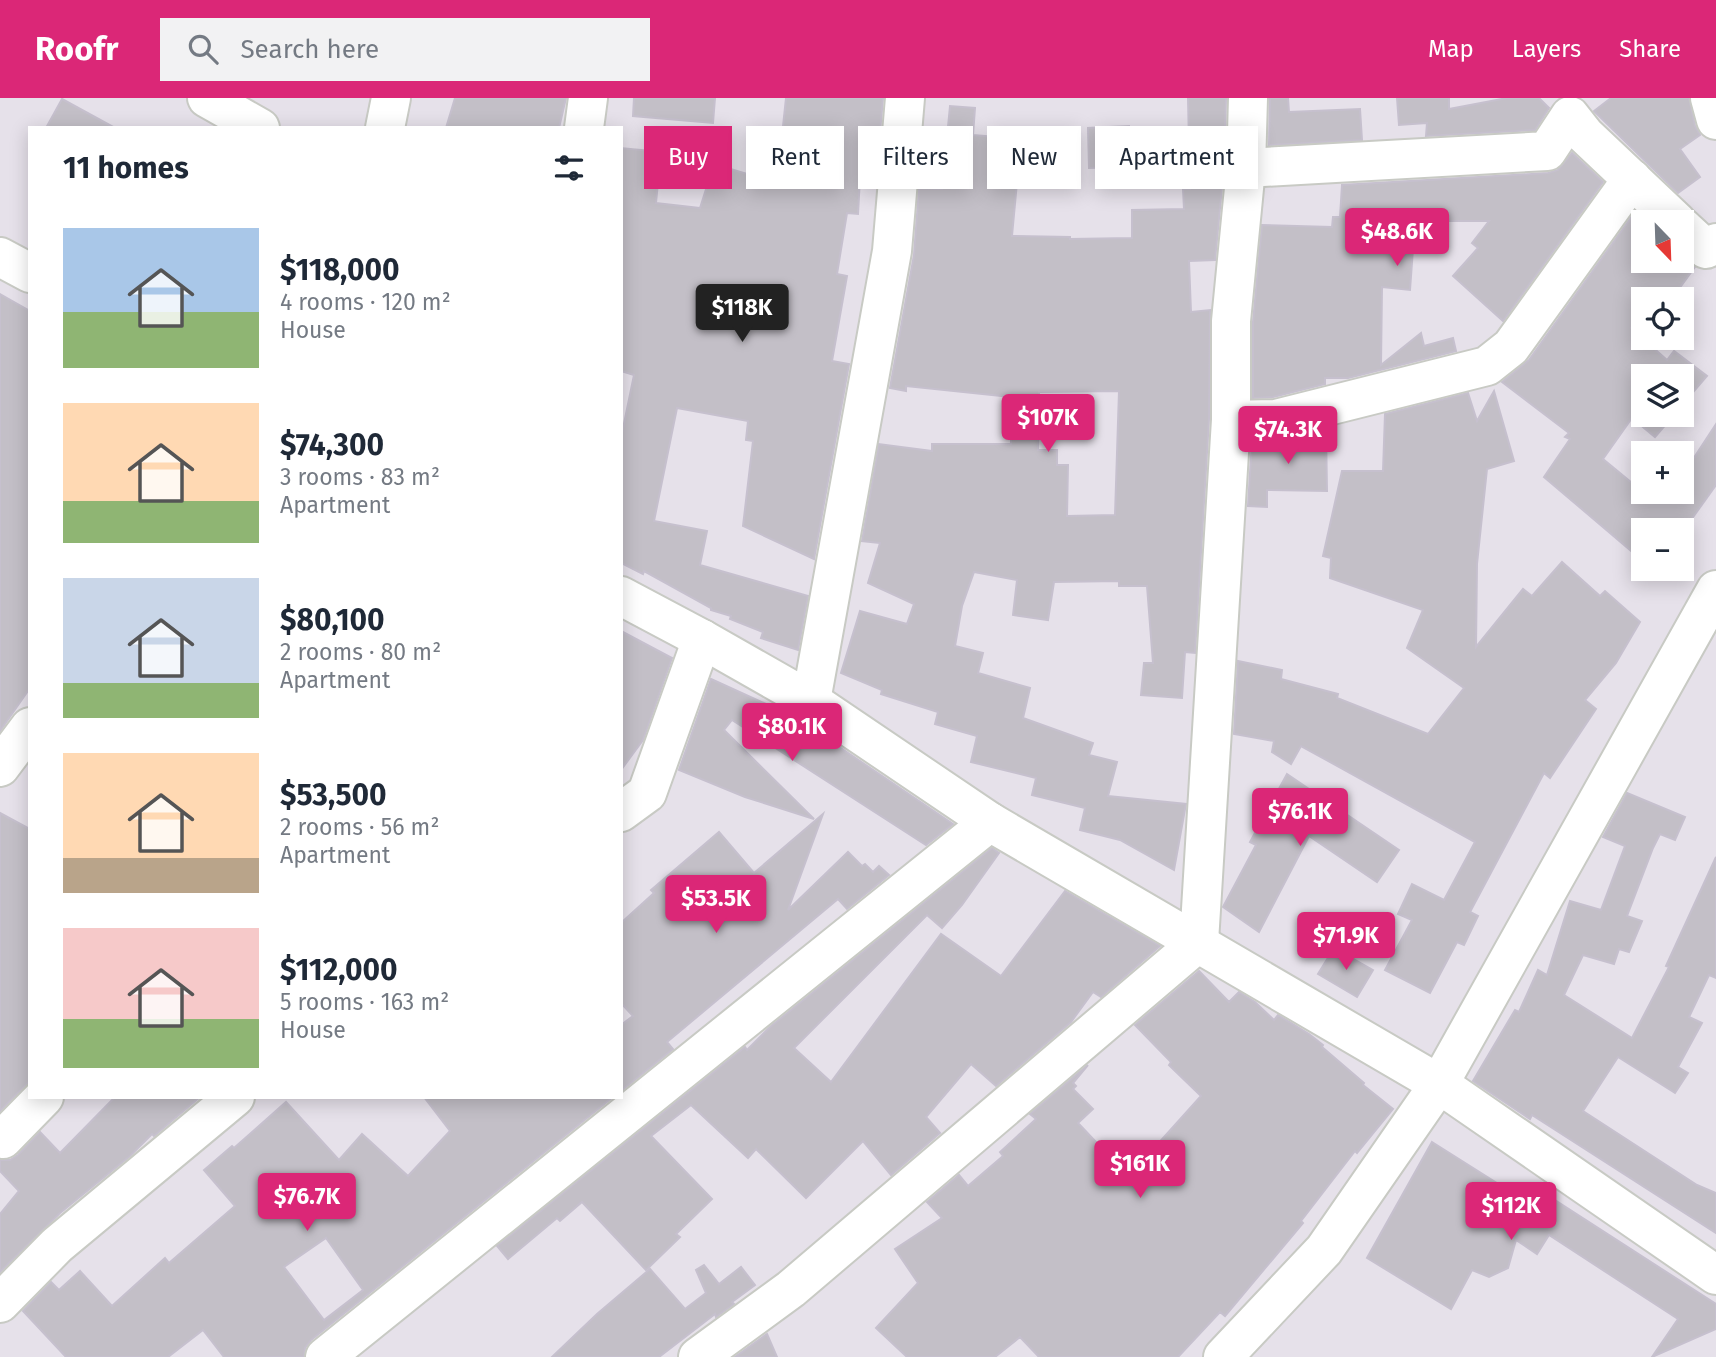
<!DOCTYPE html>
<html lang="en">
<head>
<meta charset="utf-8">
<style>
  :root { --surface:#fff; --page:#f2f2f3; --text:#1f2937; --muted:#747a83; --accent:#db2777 }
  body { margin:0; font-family:"Fira Sans",sans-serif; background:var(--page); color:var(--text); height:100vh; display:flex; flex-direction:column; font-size:26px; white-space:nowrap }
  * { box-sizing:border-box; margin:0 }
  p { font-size:23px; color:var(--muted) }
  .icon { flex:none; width:38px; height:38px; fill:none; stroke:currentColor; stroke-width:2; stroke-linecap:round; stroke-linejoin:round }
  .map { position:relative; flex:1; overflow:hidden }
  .sheet { position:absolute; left:28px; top:28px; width:595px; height:973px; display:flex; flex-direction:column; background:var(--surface); border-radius:0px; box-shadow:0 4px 18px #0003 }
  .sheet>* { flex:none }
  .top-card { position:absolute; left:644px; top:28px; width:665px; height:63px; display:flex; gap:14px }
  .needle { width:46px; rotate:157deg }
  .controls { position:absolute; left:1631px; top:112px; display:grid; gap:14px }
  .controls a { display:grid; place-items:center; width:63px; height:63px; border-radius:0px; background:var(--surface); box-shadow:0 4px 18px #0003; font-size:35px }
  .price { position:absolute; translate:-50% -60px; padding:0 16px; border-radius:7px; background:var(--accent); color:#fff; font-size:23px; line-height:46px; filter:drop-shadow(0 2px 4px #0008) }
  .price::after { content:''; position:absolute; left:50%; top:42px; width:21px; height:16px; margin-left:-10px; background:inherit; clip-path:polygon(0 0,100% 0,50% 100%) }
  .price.on { background:#222; color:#fff }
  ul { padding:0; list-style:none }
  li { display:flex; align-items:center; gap:21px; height:175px; padding:0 35px }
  li span { display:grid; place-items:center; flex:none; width:196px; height:140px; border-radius:0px; color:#555 }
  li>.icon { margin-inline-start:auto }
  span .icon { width:84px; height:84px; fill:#fffc; stroke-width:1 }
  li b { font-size:30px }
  h2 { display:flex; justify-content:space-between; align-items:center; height:84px; padding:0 35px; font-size:30px }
  .chip { padding:0 24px; border-radius:0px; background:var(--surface); box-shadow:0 4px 18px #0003; font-size:24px; line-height:63px }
  .chip.on { background:var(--accent); color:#fff }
  header { display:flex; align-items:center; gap:42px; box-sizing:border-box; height:98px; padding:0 35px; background:var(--accent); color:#fff }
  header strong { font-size:33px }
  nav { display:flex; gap:38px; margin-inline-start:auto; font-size:24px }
  .search { width:490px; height:63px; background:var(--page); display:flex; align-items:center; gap:18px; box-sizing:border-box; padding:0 24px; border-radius:0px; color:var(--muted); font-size:26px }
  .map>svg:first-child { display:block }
  .building { fill:#c3bfc7; stroke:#c6c0ce; stroke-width:2; fill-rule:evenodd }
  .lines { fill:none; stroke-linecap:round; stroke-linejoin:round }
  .minor-casing { stroke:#c8cac4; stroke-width:42 }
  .minor { stroke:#fff; stroke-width:38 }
</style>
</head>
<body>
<header>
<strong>Roofr</strong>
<div class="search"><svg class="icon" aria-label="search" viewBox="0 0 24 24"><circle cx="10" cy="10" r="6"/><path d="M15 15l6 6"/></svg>Search here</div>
<nav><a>Map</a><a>Layers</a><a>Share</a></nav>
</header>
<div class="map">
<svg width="1716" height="1259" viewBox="0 0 1716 1259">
  <rect width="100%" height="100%" fill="#e6e1ea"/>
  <g class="building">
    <polygon points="455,0 566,0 559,30 446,30"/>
    <polygon points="634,0 715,0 713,25 633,18"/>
    <polygon points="786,0 883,0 876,82 860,80 858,116 847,115 837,176 847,178 832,263 849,266 814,461 743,428 753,343 746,342 748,323 677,310 654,423 707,433 700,467 808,498 798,552 761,540 763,534 730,521 731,518 711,512 711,510 644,473 643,476 621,465 621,340 634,277 621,273 621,50 661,54 656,105 700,110 714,66 777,85"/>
    <path d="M1188,0H1226L1224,69L1215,162L1189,163L1191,214L1210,212L1209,321L1195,555L1185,554L1182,600L1141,597L1144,565H1153L1147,488H1119V483L1054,484L1048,522L1013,517L1017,482L974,474L962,508L955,548L983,555L978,575L1030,590L1023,620L1093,645L1089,657L1117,664L1108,698L1186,706L1174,772L1120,742L1080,732L1085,710L1032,697L1036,680L971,664L977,638L935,626L938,614L881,596L882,592L841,575L860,513L907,526L914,506L868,485L880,445L862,443L879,346L932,353V346H1011V299L906,288V293L890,290L914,157L919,90L942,91L950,8L975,10L973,37L1021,41L1012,138L1070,139V141L1132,140V112L1184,111L1183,91H1190ZM1119,293L1115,417L1067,418L1068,367H1057V352H1038L1039,294Z"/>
    <polygon points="1270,0 1288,0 1289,14 1360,11 1362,42 1269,47"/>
    <polygon points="1397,0 1449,0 1449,11 1507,0 1539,0 1549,10 1535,32 1426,38 1427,25 1399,27"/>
    <polygon points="1611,0 1689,0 1695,28 1700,37 1680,51 1700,79 1678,95 1594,13"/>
    <polygon points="62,1 115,30 46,30"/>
    <polygon points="1129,28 1130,69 1089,70 1088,30"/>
    <polygon points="1572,55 1603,84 1503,223 1453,178 1478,150 1472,145 1489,123 1415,123 1410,192 1382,189 1381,267 1421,235 1424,248 1453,240 1456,253 1348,280 1325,280 1325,286 1273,299 1253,300 1253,224 1262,127 1332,129 1333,119 1340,119 1342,87 1548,75 1558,72"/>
    <polygon points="1635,114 1645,124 1643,124 1643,163 1682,163 1682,158 1695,169 1673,199 1665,193 1657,201 1643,201 1643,216 1631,230 1667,262 1674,253 1707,278 1682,307 1682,278 1643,278 1643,317 1674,317 1655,339 1632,320 1603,361 1643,394 1682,394 1682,378 1716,326 1716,387 1686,429 1691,432 1682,443 1682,432 1643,432 1643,463 1544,379 1570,341 1565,339 1569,335 1502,284 1529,262"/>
    <polygon points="0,196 30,213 30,590 0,633"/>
    <polygon points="1494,293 1514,363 1487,371 1477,466 1476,549 1523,491 1532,498 1562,464 1600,498 1605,493 1640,524 1616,565 1585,602 1596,611 1550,680 1544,675 1470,814 1478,818 1464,847 1457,844 1430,895 1385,872 1412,822 1398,816 1412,786 1444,802 1475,744 1301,648 1291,666 1272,654 1274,643 1234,636 1238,563 1282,572 1281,581 1338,596 1337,600 1428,636 1464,590 1407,550 1423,512 1330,480 1331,460 1323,458 1342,373 1383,373 1385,316 1468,295 1477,323"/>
    <polygon points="1326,331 1327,393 1267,392 1267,409 1248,408 1252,343 1281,342"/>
    <polygon points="621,533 672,560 643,642 621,672"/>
    <polygon points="711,581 799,621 798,625 814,632 953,726 926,747 732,622 724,632 814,721 745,699 679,672"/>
    <polygon points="1287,676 1399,752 1377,784 1309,738 1259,834 1223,809 1256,747 1250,744"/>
    <polygon points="1627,695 1685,719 1675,742 1660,736 1653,750 1627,818 1642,823 1629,854 1619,851 1614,866 1583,857 1564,897 1632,940 1669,869 1666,868 1716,759 1716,880 1709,877 1689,919 1702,925 1678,969 1688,975 1675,995 1618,959 1583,1013 1697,1087 1716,1095 1716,1135 1532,1017 1530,1021 1473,983 1515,912 1519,914 1538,872 1547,877 1570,803 1601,812 1625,748 1603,739"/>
    <polygon points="0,715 30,731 30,983 0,1013"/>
    <polygon points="823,716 788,812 848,754 862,768 865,766 873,774 879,768 889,777 847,811 838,801 667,944 673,951 621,993 621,927 633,918 621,905 621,825 654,795 651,792 719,734 754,775"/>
    <polygon points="992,750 999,755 962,807 942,830 927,817 794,950 831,984 941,836 1001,878 1065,793 1160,848 1101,899 1093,894 1071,924 996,988 971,966 926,1019 940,1035 891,1077 863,1043 806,1100 756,1051 748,1060 691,1007 651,1038 712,1101 676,1136 680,1139 646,1172 582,1104 560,1123 557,1120 508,1161 497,1148 745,949 747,952 770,929"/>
    <polygon points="1334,850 1373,872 1357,899 1318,876"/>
    <polygon points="1199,873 1229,904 1239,894 1255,904 1274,922 1278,917 1309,936 1323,947 1322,949 1364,985 1363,987 1393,1011 1357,1055 1355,1053 1301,1123 1303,1125 1225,1218 1220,1214 1178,1259 1039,1259 1020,1239 995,1259 907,1259 876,1230 918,1185 895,1151 942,1120 927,1104 959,1077 968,1088 1003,1058 1000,1054 1036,1021 1030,1016 1088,967 1073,985 1076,988 1073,991 1093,1011 1078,1025 1114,1063 1124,1053 1138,1068 1201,998 1169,967 1171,964 1135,927"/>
    <polygon points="115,999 200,999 154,1038 152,1036 130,1058 60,1115 0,1174 0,1116 19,1093 0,1073 0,1062 10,1062 18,1057 40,1034 60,1055"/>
    <path d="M424,999H613L311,1242L305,1250L304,1259H224L203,1232L168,1259H66L23,1213L51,1184L59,1192L80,1173L112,1208L165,1160L169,1165L235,1108L204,1072L232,1048L234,1050L286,1004L339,1062L362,1036L408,1078L450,1033ZM326,1140L363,1192L324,1222L284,1169Z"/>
    <polygon points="1432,1044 1527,1104 1536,1090 1716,1206 1716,1231 1652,1259 1678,1221 1549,1137 1537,1156 1516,1142 1508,1170 1489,1179 1472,1172 1451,1211 1367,1160"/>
    <polygon points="704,1167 719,1186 741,1169 755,1187 732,1204 734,1206 716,1219 715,1216 659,1259 552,1259 597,1216 650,1171 685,1211 706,1195 696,1172"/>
    <polygon points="767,1236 777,1259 735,1259"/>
  </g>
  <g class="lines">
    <defs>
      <g id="minor">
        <polyline points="207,0 260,30"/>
        <polyline points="1710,0 1716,22"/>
        <polyline points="385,30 391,0"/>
        <polyline points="584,30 588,0"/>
        <polyline points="1246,70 1547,53 1570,18 1585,37 1677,124"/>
        <polyline points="1682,129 1706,151 1716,145"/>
        <polyline points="0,159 30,175"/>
        <polyline points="1231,322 1276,321 1487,268 1511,249 1632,81"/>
        <polyline points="621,498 702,541 811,603 990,724 1439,986 1716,1177"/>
        <polyline points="811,603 892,153 905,0"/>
        <polyline points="0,669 30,629"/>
        <polyline points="621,714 647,695 702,541"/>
        <polyline points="3,1041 44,999"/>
        <polyline points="0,1205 57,1147 235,999"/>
        <polyline points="325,1259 990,724"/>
        <polyline points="698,1259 791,1191 1199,844 1231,322 1231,223 1246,70 1248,0"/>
        <polyline points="1223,1259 1324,1152 1439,986 1716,492"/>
      </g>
    </defs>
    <use href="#minor" class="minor-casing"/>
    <use href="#minor" class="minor"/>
  </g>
</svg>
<div class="controls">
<a><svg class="needle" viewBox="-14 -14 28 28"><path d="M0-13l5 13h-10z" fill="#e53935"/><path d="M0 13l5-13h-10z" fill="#747a83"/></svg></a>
<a><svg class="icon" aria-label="locate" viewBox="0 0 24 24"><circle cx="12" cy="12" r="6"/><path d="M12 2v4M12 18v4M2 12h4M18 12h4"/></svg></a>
<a><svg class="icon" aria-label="layers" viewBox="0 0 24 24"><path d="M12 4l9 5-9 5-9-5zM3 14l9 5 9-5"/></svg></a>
<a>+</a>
<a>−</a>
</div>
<b class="price" style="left:1397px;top:170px">$48.6K</b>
<b class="price on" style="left:742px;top:246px">$118K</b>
<b class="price" style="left:1048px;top:356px">$107K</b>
<b class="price" style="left:1288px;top:368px">$74.3K</b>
<b class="price" style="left:792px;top:665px">$80.1K</b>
<b class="price" style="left:1300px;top:750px">$76.1K</b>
<b class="price" style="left:716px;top:837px">$53.5K</b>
<b class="price" style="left:1346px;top:874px">$71.9K</b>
<b class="price" style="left:1140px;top:1102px">$161K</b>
<b class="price" style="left:307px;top:1135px">$76.7K</b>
<b class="price" style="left:1511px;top:1144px">$112K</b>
<div class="top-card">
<a class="chip on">Buy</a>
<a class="chip">Rent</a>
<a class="chip">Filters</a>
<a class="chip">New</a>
<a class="chip">Apartment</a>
</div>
<section class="sheet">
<h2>11 homes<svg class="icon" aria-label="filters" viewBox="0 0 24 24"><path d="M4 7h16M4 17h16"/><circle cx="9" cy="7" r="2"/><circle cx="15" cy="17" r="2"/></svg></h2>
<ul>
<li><span style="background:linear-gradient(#a9c7e8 60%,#8fb573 0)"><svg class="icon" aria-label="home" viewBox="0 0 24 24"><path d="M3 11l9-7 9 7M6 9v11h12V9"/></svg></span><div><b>$118,000</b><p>4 rooms · 120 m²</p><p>House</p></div></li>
<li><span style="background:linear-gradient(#ffd9b3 70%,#8fb573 0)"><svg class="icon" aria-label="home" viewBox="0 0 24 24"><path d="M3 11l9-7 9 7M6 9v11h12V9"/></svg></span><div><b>$74,300</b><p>3 rooms · 83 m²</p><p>Apartment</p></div></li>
<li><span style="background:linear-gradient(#c9d6e8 75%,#8fb573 0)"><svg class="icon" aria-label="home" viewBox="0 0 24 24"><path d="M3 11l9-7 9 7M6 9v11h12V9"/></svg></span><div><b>$80,100</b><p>2 rooms · 80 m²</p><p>Apartment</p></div></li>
<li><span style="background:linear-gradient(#ffd9b3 75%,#b9a48a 0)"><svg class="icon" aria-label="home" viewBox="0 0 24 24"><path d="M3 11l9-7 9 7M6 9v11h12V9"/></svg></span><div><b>$53,500</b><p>2 rooms · 56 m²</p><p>Apartment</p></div></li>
<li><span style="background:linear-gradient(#f6c9c9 65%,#8fb573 0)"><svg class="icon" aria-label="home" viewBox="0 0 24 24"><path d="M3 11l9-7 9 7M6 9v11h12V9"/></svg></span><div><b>$112,000</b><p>5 rooms · 163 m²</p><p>House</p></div></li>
</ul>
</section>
</div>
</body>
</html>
